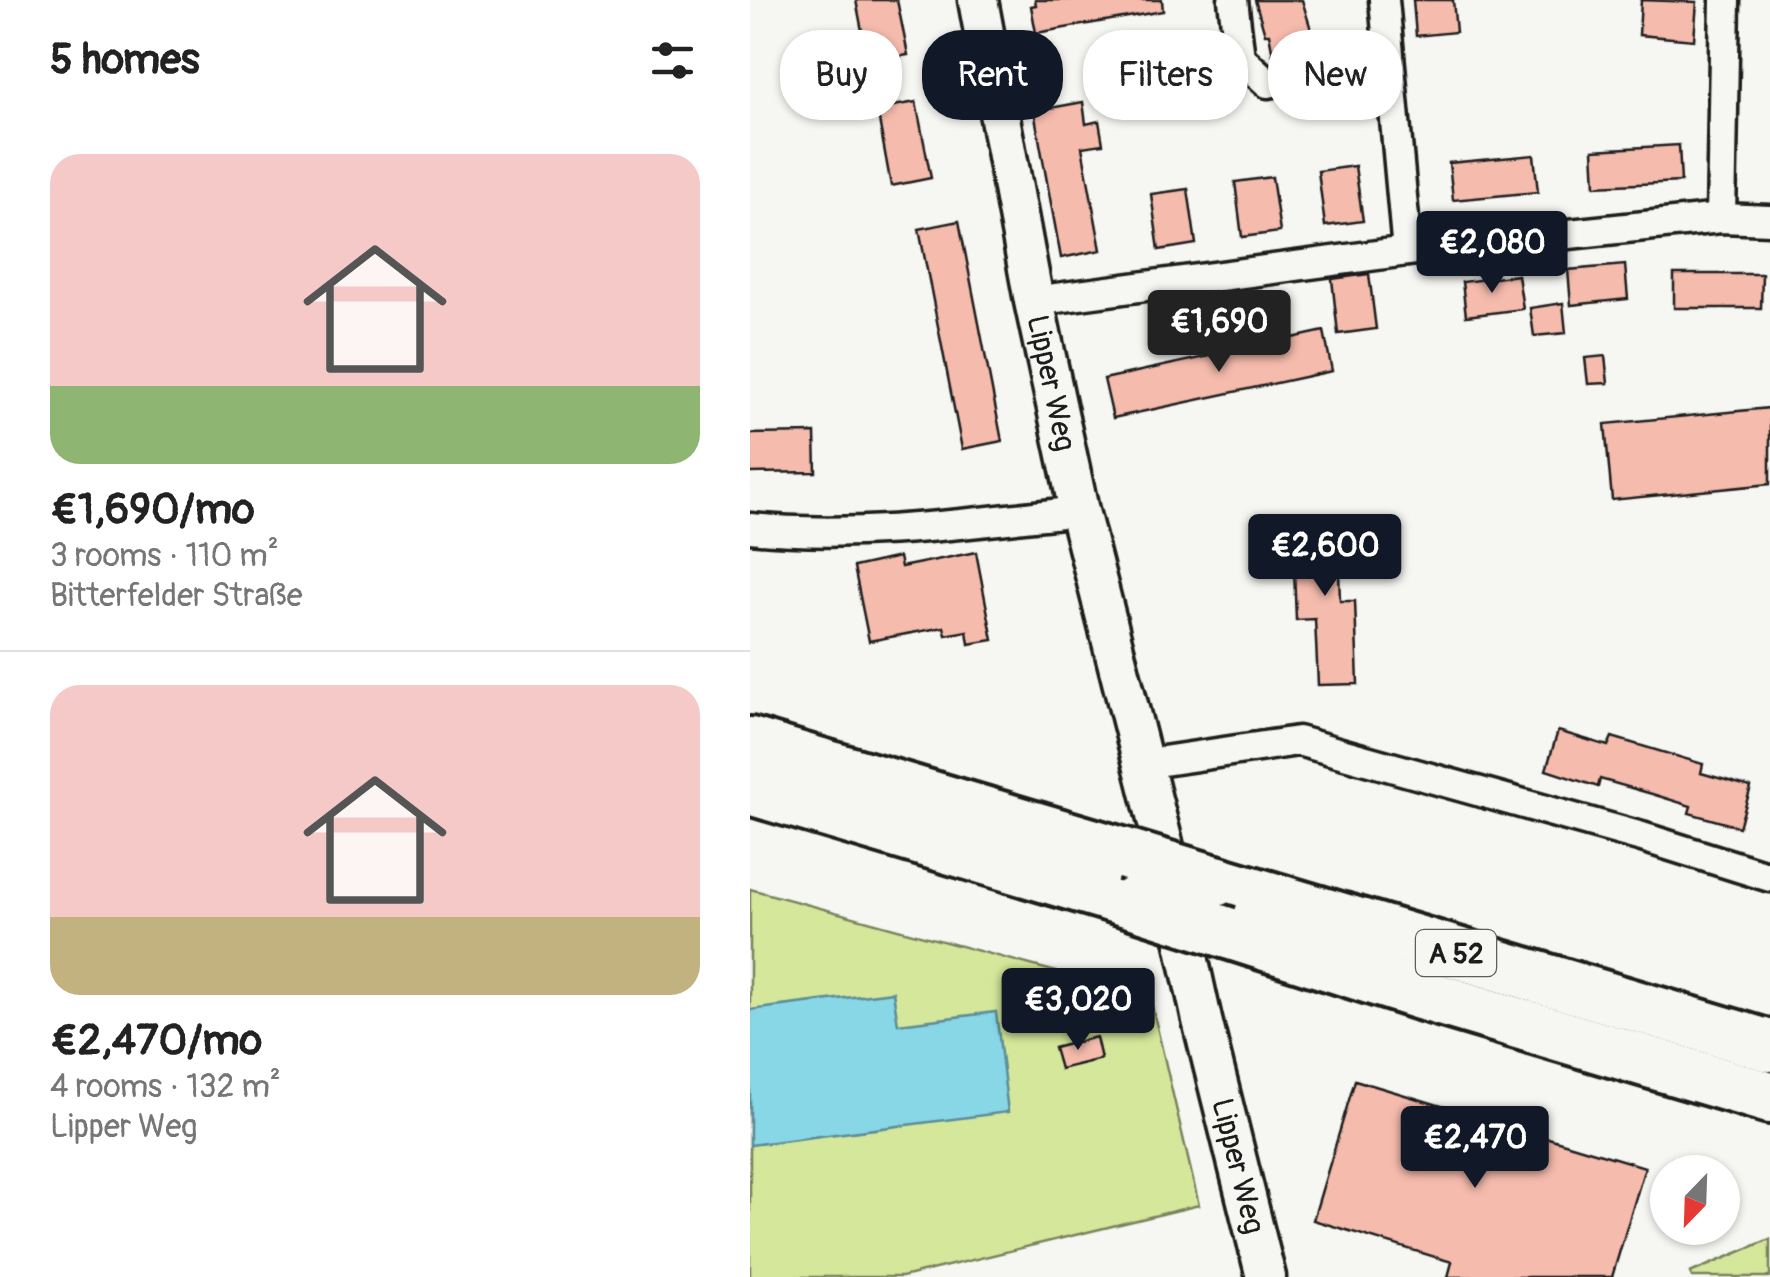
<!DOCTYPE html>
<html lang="en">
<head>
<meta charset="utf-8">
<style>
  :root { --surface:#fff; --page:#f6f6f6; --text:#222; --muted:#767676; --line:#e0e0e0; --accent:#111827 }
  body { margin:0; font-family:Pangolin,sans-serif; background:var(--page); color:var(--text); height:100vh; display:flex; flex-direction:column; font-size:38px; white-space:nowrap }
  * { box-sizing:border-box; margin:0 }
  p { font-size:32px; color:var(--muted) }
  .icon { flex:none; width:55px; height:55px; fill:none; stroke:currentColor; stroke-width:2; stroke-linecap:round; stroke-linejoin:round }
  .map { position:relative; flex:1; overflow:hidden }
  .drawer { display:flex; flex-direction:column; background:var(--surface); width:750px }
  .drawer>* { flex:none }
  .hud { position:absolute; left:30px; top:30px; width:840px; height:90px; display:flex; gap:20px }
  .needle { width:65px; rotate:203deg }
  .fabs { position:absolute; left:900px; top:1155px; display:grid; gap:20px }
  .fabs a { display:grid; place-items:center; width:90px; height:90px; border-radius:50%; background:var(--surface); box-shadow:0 2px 8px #0004; font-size:50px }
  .price { position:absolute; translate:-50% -85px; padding:0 22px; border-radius:10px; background:var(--accent); color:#fff; font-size:32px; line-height:65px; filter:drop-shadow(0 2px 5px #0008) }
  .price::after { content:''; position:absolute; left:50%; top:60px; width:30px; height:22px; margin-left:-15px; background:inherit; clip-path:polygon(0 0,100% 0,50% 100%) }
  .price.current { background:#222; color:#fff }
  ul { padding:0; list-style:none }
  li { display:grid; align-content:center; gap:20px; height:530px; padding:0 50px }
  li+li { border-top:2px solid var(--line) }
  li span { display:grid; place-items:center; height:310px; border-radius:30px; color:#555 }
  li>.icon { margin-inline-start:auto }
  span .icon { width:180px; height:180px; fill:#fffc; stroke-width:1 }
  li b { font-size:42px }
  h2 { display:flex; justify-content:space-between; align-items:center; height:120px; padding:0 50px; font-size:42px }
  .chip { padding:0 35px; border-radius:40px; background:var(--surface); box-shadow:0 2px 8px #0004; font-size:35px; line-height:90px }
  .chip.current { background:var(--accent); color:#fff }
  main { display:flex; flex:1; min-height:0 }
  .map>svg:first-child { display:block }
  .green { fill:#d4e79b; stroke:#78825c; stroke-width:2.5 }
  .water { fill:#88d7e6; stroke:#5d8c95; stroke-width:2.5 }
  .building { fill:#f5bbad; stroke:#1c1c1c; stroke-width:2.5 }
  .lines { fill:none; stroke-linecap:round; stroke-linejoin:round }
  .street-casing { stroke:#1c1c1c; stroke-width:35 }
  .secondary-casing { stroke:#1c1c1c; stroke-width:45 }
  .highway-casing { stroke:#1c1c1c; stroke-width:58 }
  .street { stroke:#f6f6f2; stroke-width:28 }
  .secondary { stroke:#f6f6f2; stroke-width:38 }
  .highway { stroke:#f6f6f2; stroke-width:50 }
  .highway-bridge-casing { stroke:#1c1c1c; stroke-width:58; stroke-linecap:butt }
  .highway-bridge { stroke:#f6f6f2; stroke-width:50 }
  .labels { text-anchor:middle; stroke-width:8; stroke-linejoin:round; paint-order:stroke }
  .shield { fill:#f6f6f2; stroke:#5d5d5c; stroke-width:2.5 }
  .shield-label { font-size:28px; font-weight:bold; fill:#1c1c1c }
  .street-label { font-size:30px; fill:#1c1c1c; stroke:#f6f6f2 }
</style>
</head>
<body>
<main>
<section class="drawer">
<h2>5 homes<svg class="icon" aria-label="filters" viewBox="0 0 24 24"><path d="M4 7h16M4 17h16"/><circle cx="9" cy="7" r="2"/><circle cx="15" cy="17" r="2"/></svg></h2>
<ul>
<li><span style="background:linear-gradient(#f6c9c9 75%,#8fb573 0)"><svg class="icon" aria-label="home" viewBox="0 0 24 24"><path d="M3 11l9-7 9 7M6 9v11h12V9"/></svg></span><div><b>€1,690/mo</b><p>3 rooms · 110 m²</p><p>Bitterfelder Straße</p></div></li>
<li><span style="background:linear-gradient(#f6c9c9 75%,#c2b280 0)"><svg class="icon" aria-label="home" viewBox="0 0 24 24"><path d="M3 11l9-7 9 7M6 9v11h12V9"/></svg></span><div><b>€2,470/mo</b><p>4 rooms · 132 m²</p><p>Lipper Weg</p></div></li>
</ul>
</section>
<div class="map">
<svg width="1020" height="1277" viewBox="0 0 1020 1277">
  <rect width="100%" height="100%" fill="#f6f6f2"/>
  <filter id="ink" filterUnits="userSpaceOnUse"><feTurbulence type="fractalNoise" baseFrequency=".01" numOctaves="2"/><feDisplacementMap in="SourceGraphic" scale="20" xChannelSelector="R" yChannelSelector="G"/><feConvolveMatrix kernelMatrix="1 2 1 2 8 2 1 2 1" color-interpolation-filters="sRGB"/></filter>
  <g filter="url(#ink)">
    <g class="green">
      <polygon points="0,889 373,990 394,972 449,1205 152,1277 0,1277"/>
      <polygon points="1020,1239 1020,1277 942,1277 940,1273"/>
    </g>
    <polygon class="water" points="143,992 148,1024 246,1012 258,1112 0,1145 0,1010"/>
    <g class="building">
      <polygon points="106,0 147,0 158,55 118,62"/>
      <polygon points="285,0 412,0 413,11 286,33 281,6 286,5"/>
      <polygon points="505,0 552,0 565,43 523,55 519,34 515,34"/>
      <polygon points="663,0 703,0 706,32 666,36"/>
      <polygon points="891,0 947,2 944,40 889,35"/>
      <polygon points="166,102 181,178 141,186 127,109"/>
      <polygon points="333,102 336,124 349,121 353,144 332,147 351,250 311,258 284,111"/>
      <polygon points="929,145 931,182 845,186 843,150"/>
      <polygon points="784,155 788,192 703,200 699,163"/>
      <polygon points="605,166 613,221 575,226 568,171"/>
      <polygon points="522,177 530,232 492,237 485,182"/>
      <polygon points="438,189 446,244 409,250 401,194"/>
      <polygon points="209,221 252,441 212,449 169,229"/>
      <polygon points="875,265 878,299 821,305 818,270"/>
      <polygon points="619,274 626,329 588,334 582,279"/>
      <polygon points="924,274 1012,274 1011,308 924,308"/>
      <polygon points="768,275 773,309 716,316 712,282"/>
      <polygon points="813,303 816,333 784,336 780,308"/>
      <polygon points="574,331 582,371 363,418 354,379"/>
      <polygon points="855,356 858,383 838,384 835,358"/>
      <polygon points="1020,408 1020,484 862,500 855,424"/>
      <polygon points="65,433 66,472 0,473 0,434"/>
      <polygon points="587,516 590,601 605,601 608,684 568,685 565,619 546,620 542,518"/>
      <polygon points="226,552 243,640 219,644 217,631 196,635 194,627 119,641 104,567 149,557 151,567"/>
      <polygon points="808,731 858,746 862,737 953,764 951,773 1001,787 989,827 939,813 941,806 902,794 850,779 848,787 796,770"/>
      <polygon points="346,1037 351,1059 310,1069 304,1048"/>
      <polygon points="605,1080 895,1167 862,1277 698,1277 702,1262 563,1220"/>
    </g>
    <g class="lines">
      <defs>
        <g id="street">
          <polyline points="483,0 490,58 518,83 639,63"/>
          <polyline points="634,0 657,251"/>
          <polyline points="971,218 975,0"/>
          <polyline points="284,301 657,251 971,218 1020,220"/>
          <path d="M0,528C111,539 219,523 329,511"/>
          <polyline points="393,764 548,741 892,837 1020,877"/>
        </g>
        <g id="secondary">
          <path id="s1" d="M228,0L284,301L329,511L413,843L452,1020L516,1277"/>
        </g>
        <g id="highway">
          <polyline points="0,743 375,854"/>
          <polyline points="0,789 384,903"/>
          <polyline points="465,881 1020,1046"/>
          <polyline points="478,933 670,994 1020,1098"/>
        </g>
      </defs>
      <use href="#street" class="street-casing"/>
      <use href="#secondary" class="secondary-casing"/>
      <use href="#highway" class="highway-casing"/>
      <use href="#street" class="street"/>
      <use href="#secondary" class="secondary"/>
      <use href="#highway" class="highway"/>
      <defs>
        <g id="highway-bridge">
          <polyline points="375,854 465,881"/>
          <polyline points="384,903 478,933"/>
        </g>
      </defs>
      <use href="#highway-bridge" class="highway-bridge-casing"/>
      <use href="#highway-bridge" class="highway-bridge"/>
    </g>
  </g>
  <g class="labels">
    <rect class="shield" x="666" y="930" width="80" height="46" rx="8"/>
    <g class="shield-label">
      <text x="706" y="963">A 52</text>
    </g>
    <g class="street-label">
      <text dy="10" stroke="none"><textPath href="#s1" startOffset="390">Lipper Weg</textPath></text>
      <text dy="10" stroke="none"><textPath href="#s1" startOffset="1195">Lipper Weg</textPath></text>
    </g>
  </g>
</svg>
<div class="fabs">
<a><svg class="needle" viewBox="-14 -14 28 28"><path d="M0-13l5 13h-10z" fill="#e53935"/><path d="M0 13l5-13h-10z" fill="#767676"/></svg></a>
</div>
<b class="price" style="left:742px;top:296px">€2,080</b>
<b class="price current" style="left:469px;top:375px">€1,690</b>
<b class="price" style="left:575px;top:599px">€2,600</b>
<b class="price" style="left:328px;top:1053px">€3,020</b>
<b class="price" style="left:725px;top:1191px">€2,470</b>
<div class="hud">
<a class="chip">Buy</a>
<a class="chip current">Rent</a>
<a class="chip">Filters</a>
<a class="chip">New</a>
</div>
</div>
</main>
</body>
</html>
